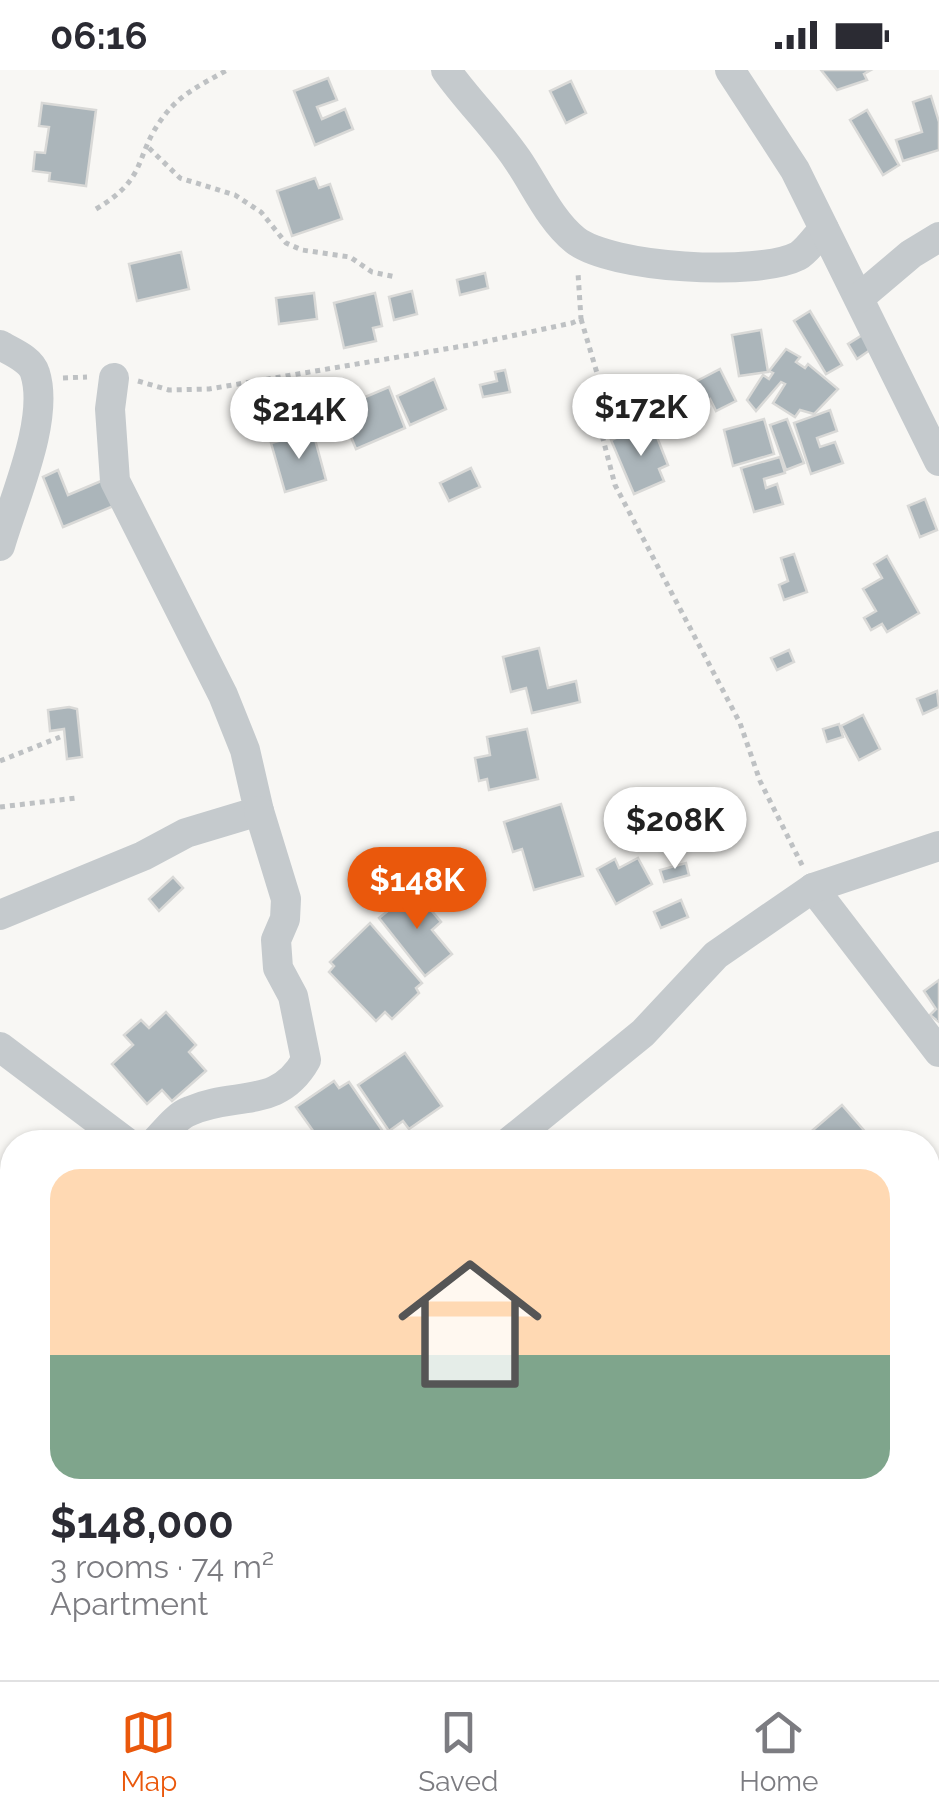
<!DOCTYPE html>
<html lang="en">
<head>
<meta charset="utf-8">
<style>
  :root { --surface:#fff; --page:#f2f2f3; --text:#2b2b33; --muted:#7c7c81; --line:#e1e1e2; --accent:#ea580c }
  body { margin:0; font-family:Raleway,sans-serif; background:var(--page); color:var(--text); height:100vh; display:flex; flex-direction:column; font-size:38px; white-space:nowrap }
  * { box-sizing:border-box; margin:0 }
  p { font-size:32px; color:var(--muted) }
  .icon { flex:none; width:55px; height:55px; fill:none; stroke:currentColor; stroke-width:2; stroke-linecap:round; stroke-linejoin:round }
  .map { position:relative; flex:1; overflow:hidden }
  .panel { position:absolute; left:0px; top:1060px; width:940px; height:550px; display:flex; flex-direction:column; background:var(--surface); border-radius:40px 40px 0 0; box-shadow:0 2px 8px #0004 }
  .panel>* { flex:none }
  .price { position:absolute; translate:-50% -85px; padding:0 22px; border-radius:35px; background:#fff; color:#222; font-size:32px; line-height:65px; filter:drop-shadow(0 2px 5px #0008) }
  .price::after { content:''; position:absolute; left:50%; top:60px; width:30px; height:22px; margin-left:-15px; background:inherit; clip-path:polygon(0 0,100% 0,50% 100%) }
  .price.selected { background:var(--accent); color:#fff }
  ul { padding:0; list-style:none }
  li { display:grid; align-content:center; gap:20px; height:530px; padding:0 50px }
  li span { display:grid; place-items:center; height:310px; border-radius:30px; color:#555 }
  li>.icon { margin-inline-start:auto }
  span .icon { width:180px; height:180px; fill:#fffc; stroke-width:1 }
  li b { font-size:42px }
  .status { display:flex; justify-content:space-between; align-items:center; height:70px; padding:0 50px; background:var(--surface); direction:ltr }
  .status svg { height:28px; fill:currentColor }
  .tab-bar { display:flex; justify-content:space-around; align-items:center; height:140px; border-top:2px solid var(--line); background:var(--surface); font-size:28px; color:var(--muted) }
  .tab-bar a { display:grid; justify-items:center; gap:5px }
  .tab-bar .selected { color:var(--accent) }
  .map>svg:first-child { display:block }
  .building { fill:#abb5ba; stroke:#d9d9d7; stroke-width:2.5 }
  .lines { fill:none; stroke-linecap:round; stroke-linejoin:round }
  .path { stroke:#bec1c3; stroke-width:5; stroke-dasharray:5 5; stroke-linecap:butt }
  .minor { stroke:#c5cacd; stroke-width:30 }
</style>
</head>
<body>
<div class="status"><b>06:16</b><svg viewBox="0 0 49 12"><path d="M0 12V9h3v3zM5 12V6h3v6zM10 12V3h3v9zM15 12V0h3v12zM26 1h20v11H26zM47 4h2v5h-2z"/></svg></div>
<div class="map">
<svg width="939" height="1610" viewBox="0 0 939 1610">
  <rect width="100%" height="100%" fill="#f8f7f4"/>
  <g class="building">
    <polygon points="821,0 871,0 864,4 867,10 837,20"/>
    <polygon points="328,8 337,30 317,37 322,49 345,39 353,59 315,75 294,21"/>
    <polygon points="571,11 586,43 566,53 550,21"/>
    <polygon points="931,26 939,52 939,80 903,91 896,70 922,62 913,32"/>
    <polygon points="42,33 96,40 86,116 49,111 50,103 33,101 35,82 45,83 49,57 39,56"/>
    <polygon points="867,40 899,95 883,105 850,50"/>
    <polygon points="315,108 319,118 330,114 342,149 292,166 277,121"/>
    <polygon points="181,182 189,219 137,231 129,194"/>
    <polygon points="485,203 488,218 460,225 457,210"/>
    <polygon points="412,221 417,244 394,250 389,227"/>
    <polygon points="314,223 317,249 279,254 276,228"/>
    <polygon points="375,223 382,256 373,258 376,271 344,278 334,233"/>
    <polygon points="810,241 842,295 826,304 794,251"/>
    <polygon points="761,260 768,302 739,306 732,265"/>
    <polygon points="864,264 873,278 857,289 848,274"/>
    <polygon points="786,279 800,287 796,292 805,298 808,294 838,319 814,344 800,340 795,347 773,333 785,314 781,312 756,341 747,330 763,305 769,309 773,303 769,301"/>
    <polygon points="720,299 736,331 716,341 710,329 703,333 693,313"/>
    <polygon points="505,300 510,322 483,327 480,315 497,311 495,302"/>
    <polygon points="434,309 446,339 410,355 397,326"/>
    <polygon points="389,317 405,358 356,379 339,338"/>
    <polygon points="830,340 837,361 817,368 820,377 835,372 843,393 811,404 794,353"/>
    <polygon points="764,349 774,384 733,396 724,360"/>
    <polygon points="787,349 804,393 786,400 770,355"/>
    <polygon points="640,358 643,367 655,362 668,395 659,399 664,411 634,424 611,370"/>
    <polygon points="313,362 326,410 285,422 271,373"/>
    <polygon points="780,387 785,403 764,409 766,418 777,414 783,434 754,442 741,398"/>
    <polygon points="471,398 480,417 449,431 440,413"/>
    <polygon points="58,400 68,425 106,409 116,435 63,457 43,407"/>
    <polygon points="925,429 937,460 920,467 908,436"/>
    <polygon points="794,484 807,522 784,530 779,515 788,511 781,488"/>
    <polygon points="887,486 919,543 887,562 882,554 871,560 864,548 876,541 863,519 882,508 874,494"/>
    <polygon points="539,578 548,618 576,611 580,632 532,643 526,618 511,622 503,587"/>
    <polygon points="789,580 794,592 777,600 771,588"/>
    <polygon points="937,621 939,637 923,644 917,629"/>
    <polygon points="69,637 77,639 82,687 67,689 64,659 50,661 48,640"/>
    <polygon points="863,645 880,679 859,690 841,656"/>
    <polygon points="839,654 843,667 827,672 823,659"/>
    <polygon points="527,659 538,709 489,720 487,709 479,711 475,688 490,685 487,667"/>
    <polygon points="561,734 583,806 534,820 522,779 513,782 504,752"/>
    <polygon points="638,788 652,814 616,834 597,799 615,789 619,798"/>
    <polygon points="686,793 689,805 664,812 660,800"/>
    <polygon points="173,807 183,818 159,841 149,829"/>
    <polygon points="414,820 441,852 432,860 452,884 425,906 379,848"/>
    <polygon points="681,830 688,847 661,858 654,842"/>
    <polygon points="370,853 422,913 416,918 419,923 392,949 385,942 376,951 329,902 334,896 330,892"/>
    <polygon points="939,910 939,952 930,945 936,939 924,921"/>
    <polygon points="166,942 196,975 189,982 206,1001 172,1031 162,1020 147,1034 112,994 133,975 124,965 141,950 149,958"/>
    <polygon points="405,983 442,1036 409,1059 403,1051 389,1061 358,1015"/>
    <polygon points="334,1011 339,1018 349,1012 384,1063 370,1072 321,1072 296,1037"/>
    <polygon points="842,1035 874,1072 799,1072"/>
    <polygon points="0,1290 12,1294 12,1369 6,1373 0,1370"/>
    <polygon points="939,1352 939,1414 928,1423 928,1363"/>
    <polygon points="111,1598 177,1598 172,1605 178,1609 104,1610"/>
    <polygon points="590,1598 652,1598 655,1610 593,1610"/>
  </g>
  <g class="lines">
    <g class="path">
      <polyline points="149,78 180,108 235,125 261,142 286,173 302,180 350,187 372,202 396,207"/>
      <path d="M96,139C150,107 133,86 164,46C181,23 203,14 227,0"/>
      <polyline points="581,249 602,320 602,365 615,415 740,653 760,711 803,797"/>
      <polyline points="63,308 87,307"/>
      <polyline points="138,311 169,320 209,319 469,275 572,253 581,249 578,203"/>
      <polyline points="0,691 60,667"/>
      <polyline points="0,737 76,728"/>
      <polyline points="928,1147 939,1135"/>
      <polyline points="0,1175 12,1176"/>
      <polyline points="928,1466 939,1476"/>
      <polyline points="405,1598 411,1610"/>
      <polyline points="705,1598 715,1610"/>
      <polyline points="85,1610 88,1598"/>
    </g>
    <g class="minor">
      <path d="M446,0C468,31 496,58 517,89C535,115 550,150 575,170C610,198 757,207 798,186C807,181 816,167 824,159"/>
      <polyline points="730,0 795,100 939,391"/>
      <polyline points="859,228 911,184 939,167"/>
      <path d="M0,275C12,282 31,289 35,303C50,350 13,430 0,476"/>
      <polyline points="813,818 939,982"/>
      <polyline points="0,845 143,786 186,763 259,741 245,680 223,625 115,411 110,339 114,308"/>
      <polyline points="0,977 126,1072"/>
      <path d="M155,1072C165,1062 176,1046 190,1041C235,1021 278,1040 306,990L293,926L278,898L276,870L285,849L286,829L259,741"/>
      <polyline points="509,1072 643,963 716,885 813,818 939,776"/>
      <polyline points="0,1531 12,1528"/>
      <polyline points="928,1553 939,1546"/>
      <polyline points="853,1610 865,1598"/>
    </g>
  </g>
</svg>
<b class="price" style="left:641px;top:389px">$172K</b>
<b class="price" style="left:299px;top:392px">$214K</b>
<b class="price" style="left:675px;top:802px">$208K</b>
<b class="price selected" style="left:417px;top:862px">$148K</b>
<section class="panel">
<ul>
<li><span style="background:linear-gradient(#ffd9b3 60%,#7fa58c 0)"><svg class="icon" aria-label="home" viewBox="0 0 24 24"><path d="M3 11l9-7 9 7M6 9v11h12V9"/></svg></span><div><b>$148,000</b><p>3 rooms · 74 m²</p><p>Apartment</p></div></li>
</ul>
</section>
</div>
<nav class="tab-bar">
<a class="selected"><svg class="icon" aria-label="map" viewBox="0 0 24 24"><path d="M3 6l6-2 6 2 6-2v14l-6 2-6-2-6 2zM9 4v14M15 6v14"/></svg>Map</a>
<a><svg class="icon" aria-label="saved" viewBox="0 0 24 24"><path d="M7 4h10v16l-5-4-5 4z"/></svg>Saved</a>
<a><svg class="icon" aria-label="home" viewBox="0 0 24 24"><path d="M3 11l9-7 9 7M6 9v11h12V9"/></svg>Home</a>
</nav>
</body>
</html>
